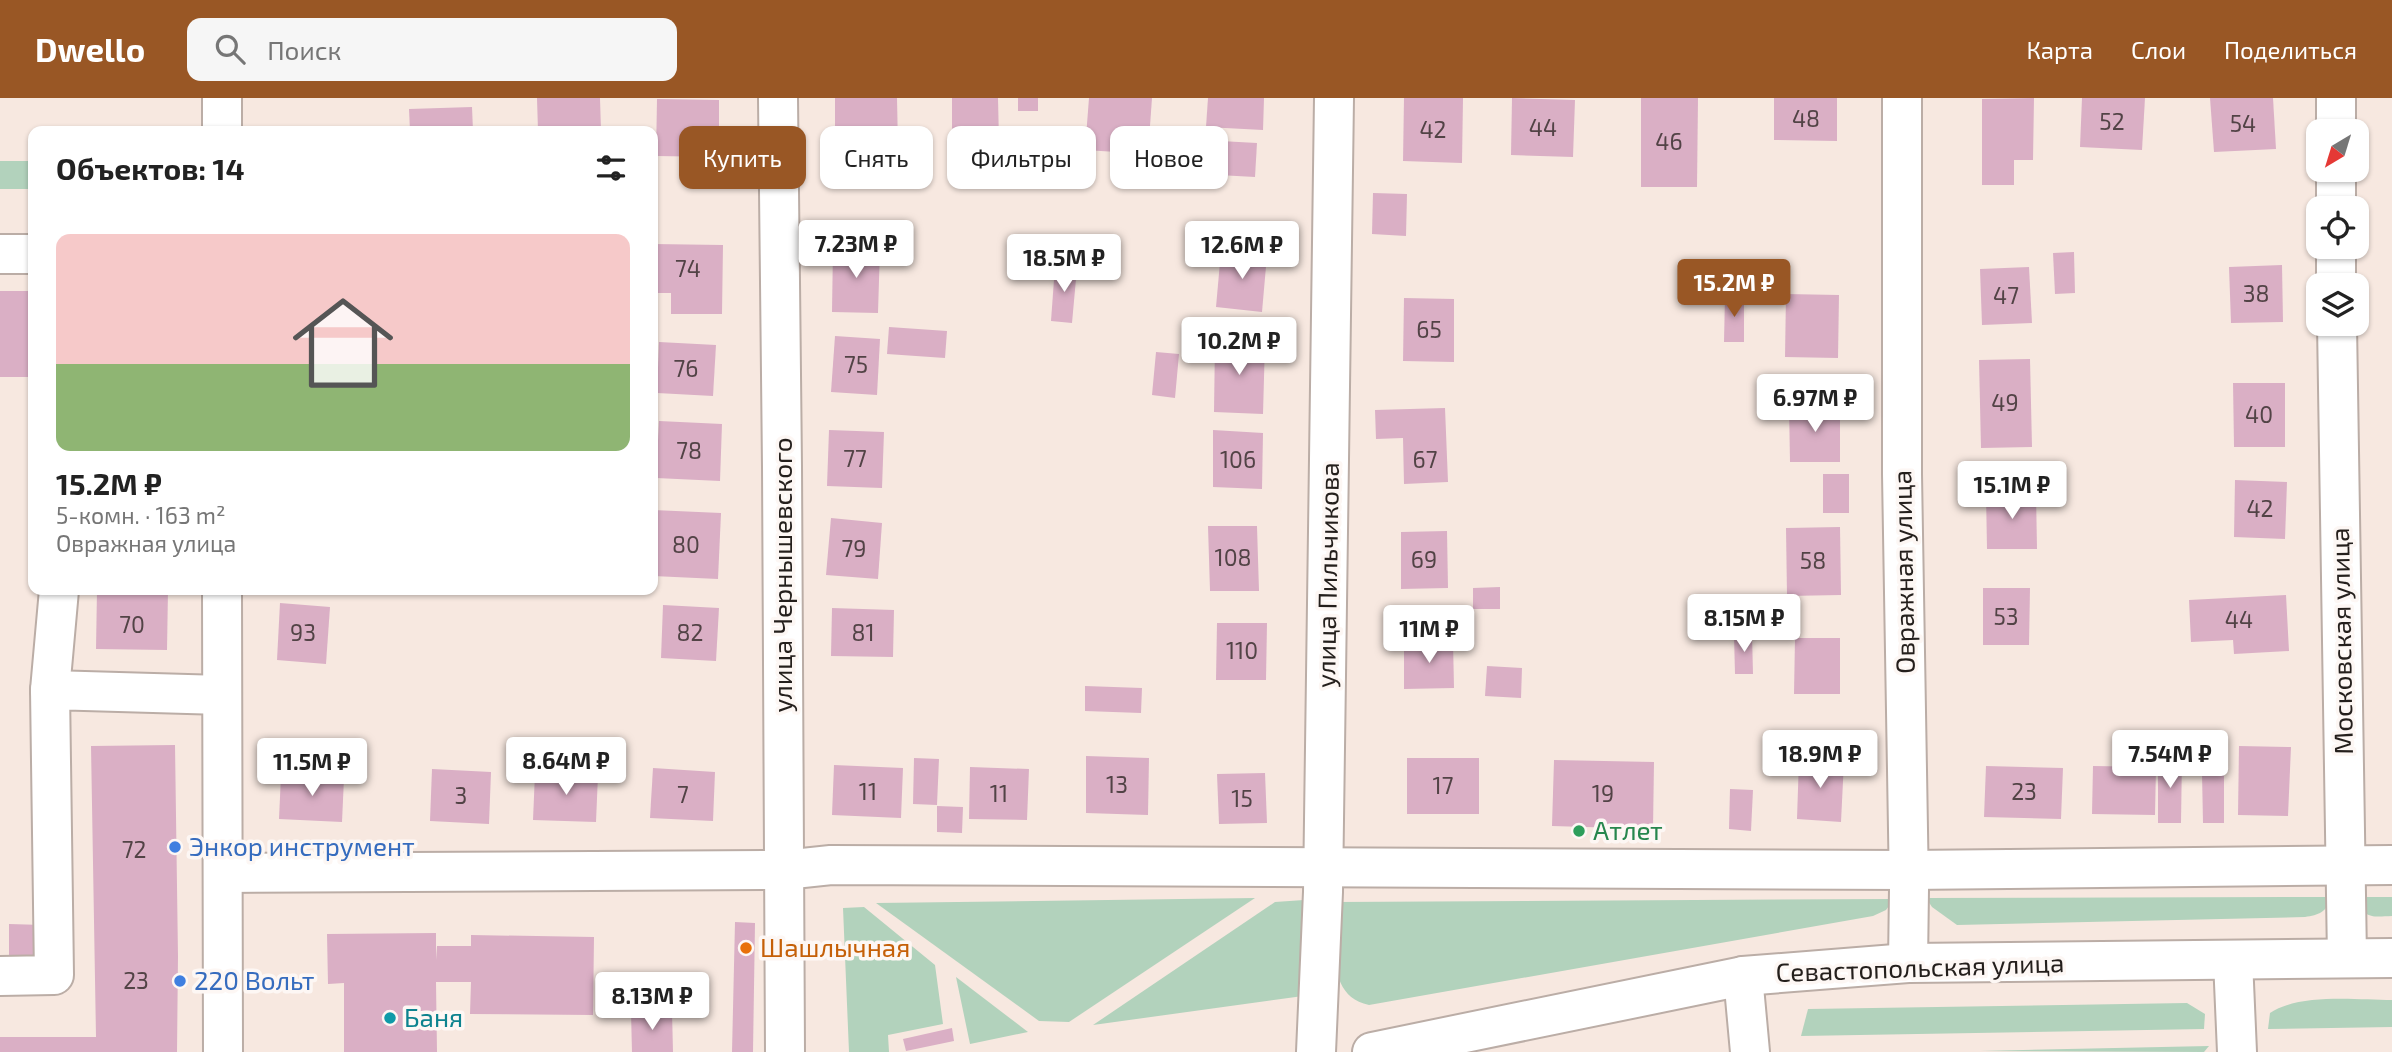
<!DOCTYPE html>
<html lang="ru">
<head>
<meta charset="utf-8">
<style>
  :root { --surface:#fff; --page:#f6f6f6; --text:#222; --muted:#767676; --accent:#995725 }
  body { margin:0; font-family:"Exo 2",sans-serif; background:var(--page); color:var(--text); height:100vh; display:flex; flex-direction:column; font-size:26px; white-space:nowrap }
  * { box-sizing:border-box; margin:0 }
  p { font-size:23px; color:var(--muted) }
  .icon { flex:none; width:38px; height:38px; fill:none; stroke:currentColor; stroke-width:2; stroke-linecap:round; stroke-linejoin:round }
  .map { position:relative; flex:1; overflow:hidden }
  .side { position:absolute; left:28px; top:28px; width:630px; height:469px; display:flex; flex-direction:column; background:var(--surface); border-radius:14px; box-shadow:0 2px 5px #0004 }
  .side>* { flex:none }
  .guide { position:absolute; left:679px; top:28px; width:665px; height:63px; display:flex; gap:14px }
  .needle { width:46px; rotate:218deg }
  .buttons { position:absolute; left:2306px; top:21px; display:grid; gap:14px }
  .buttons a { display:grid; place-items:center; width:63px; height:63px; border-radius:14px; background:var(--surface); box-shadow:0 2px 5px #0004; font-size:35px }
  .price { position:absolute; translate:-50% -60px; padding:0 16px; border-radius:7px; background:#fff; color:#222; font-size:23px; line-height:46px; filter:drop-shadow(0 2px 4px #0008) }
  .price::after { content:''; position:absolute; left:50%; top:42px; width:21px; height:16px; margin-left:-10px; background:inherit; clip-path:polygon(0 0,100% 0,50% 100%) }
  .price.current { background:var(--accent); color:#fff }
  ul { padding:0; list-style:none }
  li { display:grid; align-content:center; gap:14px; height:371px; padding:0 28px }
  li span { display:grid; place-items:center; height:217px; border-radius:14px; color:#555 }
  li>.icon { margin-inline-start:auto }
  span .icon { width:126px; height:126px; fill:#fffc; stroke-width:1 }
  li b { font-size:30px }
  h2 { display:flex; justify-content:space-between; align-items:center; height:84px; padding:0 28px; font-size:30px }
  .chip { padding:0 24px; border-radius:14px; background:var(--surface); box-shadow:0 2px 5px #0004; font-size:24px; line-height:63px }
  .chip.current { background:var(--accent); color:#fff }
  header { display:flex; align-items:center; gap:42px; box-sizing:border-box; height:98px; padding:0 35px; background:var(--accent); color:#fff }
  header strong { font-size:33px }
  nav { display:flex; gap:38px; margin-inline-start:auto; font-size:24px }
  .search { width:490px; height:63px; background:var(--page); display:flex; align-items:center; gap:18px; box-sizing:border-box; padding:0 24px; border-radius:14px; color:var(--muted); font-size:26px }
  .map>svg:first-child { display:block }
  .green { fill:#b2d2bc }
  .building { fill:#daafc5 }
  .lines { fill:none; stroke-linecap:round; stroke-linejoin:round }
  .minor-casing { stroke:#bbada6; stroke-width:42 }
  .major-casing { stroke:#bbada6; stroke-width:42 }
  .minor { stroke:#fff; stroke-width:38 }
  .major { stroke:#fff; stroke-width:38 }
  .leisure-dot { fill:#2e9e5b; stroke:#fdf7f4; stroke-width:2.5 }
  .shop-dot { fill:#3f7fe0; stroke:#fdf7f4; stroke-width:2.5 }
  .food-dot { fill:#e8710a; stroke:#fdf7f4; stroke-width:2.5 }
  .culture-dot { fill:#0f9aa8; stroke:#fdf7f4; stroke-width:2.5 }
  .labels { text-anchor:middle; stroke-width:7; stroke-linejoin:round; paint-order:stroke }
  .number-label { font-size:23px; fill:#524346 }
  .street-label { font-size:26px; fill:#241f1c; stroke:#fdf7f4 }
  .leisure-label { font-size:26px; fill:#27864d; stroke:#fdf7f4; text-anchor:start }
  .shop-label { font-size:26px; fill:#366cbe; stroke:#fdf7f4; text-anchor:start }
  .food-label { font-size:26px; fill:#c56008; stroke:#fdf7f4; text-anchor:start }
  .culture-label { font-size:26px; fill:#0d838f; stroke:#fdf7f4; text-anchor:start }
</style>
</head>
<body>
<header>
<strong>Dwello</strong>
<div class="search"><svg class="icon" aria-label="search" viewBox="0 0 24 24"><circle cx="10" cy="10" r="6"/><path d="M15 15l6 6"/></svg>Поиск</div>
<nav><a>Карта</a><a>Слои</a><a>Поделиться</a></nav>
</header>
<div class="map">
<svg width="2392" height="954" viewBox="0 0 2392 954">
  <rect width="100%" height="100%" fill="#f7e8e0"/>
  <g class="green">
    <rect x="0" y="63" width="33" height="28"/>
    <path d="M2330,799C2328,814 2318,817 2305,819L1957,827L1932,809L1926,800Z"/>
    <path d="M2355,799H2392V818C2371,819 2364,821 2355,799Z"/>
    <polygon points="1255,800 1069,924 1039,923 876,805"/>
    <path d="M1894,801L1886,812L1873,818L1369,907C1324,898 1336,840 1336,804Z"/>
    <polygon points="1304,802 1303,898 1093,927 1275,804"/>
    <polygon points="864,809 935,867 943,926 888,937 889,954 849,954 843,810"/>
    <polygon points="956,879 1028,934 970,946"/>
    <path d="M2392,902V929L2268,931L2270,915C2300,895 2356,902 2392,902Z"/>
    <polygon points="2187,905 2205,916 2204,931 1801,938 1808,911"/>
    <polygon points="2209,948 2204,954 1980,953"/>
  </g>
  <g class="building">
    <polygon points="537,0 600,0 601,33 538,33"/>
    <polygon points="835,0 897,0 898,49 835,49"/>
    <polygon points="952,0 998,0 999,43 952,43"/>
    <rect x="1018" y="0" width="20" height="13"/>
    <polygon points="1089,0 1152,0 1148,56 1085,52"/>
    <polygon points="1208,0 1264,0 1263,32 1206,29"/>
    <polygon points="1404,0 1463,0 1462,65 1403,63"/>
    <polygon points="1512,0 1575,2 1573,59 1511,57"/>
    <polygon points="1641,0 1698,0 1697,89 1641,89"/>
    <polygon points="1774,0 1837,0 1837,43 1774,42"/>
    <polygon points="2034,0 2033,62 2014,62 2014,87 1982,87 1982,1"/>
    <polygon points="2082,0 2145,0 2142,52 2080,49"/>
    <polygon points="2210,0 2273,0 2276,51 2214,54"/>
    <polygon points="657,1 719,2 719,59 656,58"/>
    <polygon points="472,9 473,33 410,33 409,11"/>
    <polygon points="1202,42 1257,45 1255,79 1200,76"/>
    <polygon points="1373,95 1407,96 1406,138 1372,136"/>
    <polygon points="653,146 723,147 722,216 671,216 671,195 653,195"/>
    <polygon points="833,149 880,150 878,215 832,214"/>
    <polygon points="1221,153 1267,157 1262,214 1216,209"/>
    <polygon points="2074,154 2075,195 2055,196 2053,155"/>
    <polygon points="2282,167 2283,224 2231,225 2229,169"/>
    <polygon points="1055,168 1077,170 1072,225 1051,223"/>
    <polygon points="2029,169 2032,225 1982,227 1980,171"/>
    <rect x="0" y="193" width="33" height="86"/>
    <polygon points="1786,196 1839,197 1838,260 1785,259"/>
    <polygon points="1725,198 1744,198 1744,244 1724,244"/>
    <polygon points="1404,200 1454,201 1454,264 1403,263"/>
    <polygon points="889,229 947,233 945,260 887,256"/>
    <polygon points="835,238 880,241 877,297 831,294"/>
    <polygon points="1215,243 1265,244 1263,316 1214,314"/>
    <polygon points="659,244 716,247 713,298 657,295"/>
    <polygon points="1156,254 1179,256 1175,300 1152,297"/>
    <polygon points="2030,261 2032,349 1981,350 1979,262"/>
    <polygon points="2233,285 2285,285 2285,349 2234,349"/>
    <polygon points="1840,307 1840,364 1790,364 1789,308"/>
    <polygon points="1445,310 1448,384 1404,386 1403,340 1376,341 1375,312"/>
    <polygon points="659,323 722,326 720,383 656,380"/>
    <polygon points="829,332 884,334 882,390 827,388"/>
    <polygon points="1213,332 1263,335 1262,391 1213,389"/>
    <rect x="1823" y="376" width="26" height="39"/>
    <polygon points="2235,382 2287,384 2285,441 2234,439"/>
    <polygon points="2036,394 2037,451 1987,451 1986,395"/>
    <polygon points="653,412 721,415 718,481 653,478"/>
    <polygon points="831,420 882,425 878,481 826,477"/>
    <polygon points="1208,428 1257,428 1259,493 1210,493"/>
    <polygon points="1840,429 1841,497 1787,498 1786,430"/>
    <polygon points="1447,433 1448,490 1401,491 1401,434"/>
    <polygon points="1500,489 1500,511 1473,511 1473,490"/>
    <polygon points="1983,490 2030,490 2029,547 1983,547"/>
    <polygon points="97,492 168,492 167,552 96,551"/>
    <polygon points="2286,497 2289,553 2234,556 2233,542 2191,544 2189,502"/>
    <polygon points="280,505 330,509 326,566 277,562"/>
    <polygon points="663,507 719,510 716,563 661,560"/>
    <polygon points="832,510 894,512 893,559 831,558"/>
    <polygon points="1217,525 1267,525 1266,582 1216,582"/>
    <polygon points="1752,536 1753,576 1735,576 1734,537"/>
    <polygon points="1795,540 1840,540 1840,596 1794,596"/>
    <polygon points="1404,543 1453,543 1454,590 1404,591"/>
    <polygon points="1487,568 1522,570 1521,600 1485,598"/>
    <polygon points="1085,588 1142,590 1141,615 1085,613"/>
    <polygon points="175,647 178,858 177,954 0,954 0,939 96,939 91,648"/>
    <polygon points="2239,648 2291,649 2288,718 2238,717"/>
    <polygon points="1086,658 1149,660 1148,717 1086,715"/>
    <polygon points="2158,659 2182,659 2181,725 2158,725"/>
    <polygon points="914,660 939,661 937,707 913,706"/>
    <rect x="1407" y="660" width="72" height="56"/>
    <polygon points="1799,661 1844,663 1841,724 1797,721"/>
    <polygon points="1554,662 1654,664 1653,731 1552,728"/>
    <polygon points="834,667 903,670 901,720 832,717"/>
    <polygon points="1986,668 2063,670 2061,721 1984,719"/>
    <polygon points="2093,668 2156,669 2155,717 2092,716"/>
    <polygon points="970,669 1029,671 1027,722 969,721"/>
    <polygon points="653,670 715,674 713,723 650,720"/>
    <polygon points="432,671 491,674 489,726 430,723"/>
    <polygon points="535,675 598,677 596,724 533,722"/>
    <polygon points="1265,675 1267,725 1219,726 1217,676"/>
    <polygon points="2202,675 2224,675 2224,725 2203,725"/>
    <polygon points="281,677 344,680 342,724 279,721"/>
    <polygon points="1730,691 1753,692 1751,733 1729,731"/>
    <polygon points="937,708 963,709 962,735 937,734"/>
    <polygon points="735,824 755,825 753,954 732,954"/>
    <polygon points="9,826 43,827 42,858 9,858"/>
    <polygon points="436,835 436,862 437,848 471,848 471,837 594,839 593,917 470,916 471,884 436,884 437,954 344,954 344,885 328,886 327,836"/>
    <polygon points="672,913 673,954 632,954 631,914"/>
    <polygon points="952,930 954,943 906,953 903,941"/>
  </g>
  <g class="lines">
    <defs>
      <g id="minor">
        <polyline points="778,0 782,368 785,954"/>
        <polyline points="1902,0 1902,376 1909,791 1908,865"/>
        <polyline points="2336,0 2336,33"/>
        <polyline points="2336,72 2336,110"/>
        <polyline points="2336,149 2336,187"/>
        <polyline points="0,156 33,156"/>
        <polyline points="2337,226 2347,860"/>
        <polyline points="50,592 59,492"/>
        <polyline points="223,775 784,772 831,767 1908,772 2392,767"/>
        <polyline points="2233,862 2237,954"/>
        <polyline points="0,878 54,877 50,592 222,597"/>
        <polyline points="1743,878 1750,954"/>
        <polyline points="1316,954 1323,794 1334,0"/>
      </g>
      <g id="major">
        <polyline points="222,0 222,33"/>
        <polyline points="222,492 223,954"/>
        <polyline points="1372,954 1743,878 1908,865 2392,860"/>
      </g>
    </defs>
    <use href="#minor" class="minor-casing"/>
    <use href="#major" class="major-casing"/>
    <use href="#minor" class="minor"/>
    <use href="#major" class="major"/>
  </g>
  <circle class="leisure-dot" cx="1579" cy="733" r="7"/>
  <g class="shop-dot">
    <circle cx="175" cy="749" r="7"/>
    <circle cx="180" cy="883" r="7"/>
  </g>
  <circle class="food-dot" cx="746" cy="850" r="7"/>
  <circle class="culture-dot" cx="390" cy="920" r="7"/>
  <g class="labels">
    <g class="number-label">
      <text x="1806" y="29">48</text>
      <text x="2112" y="32">52</text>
      <text x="2243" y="34">54</text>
      <text x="1543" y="38">44</text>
      <text x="1433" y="40">42</text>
      <text x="1669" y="52">46</text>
      <text x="688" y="179">74</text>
      <text x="2256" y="204">38</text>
      <text x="2006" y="206">47</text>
      <text x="1429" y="240">65</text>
      <text x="856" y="275">75</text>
      <text x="686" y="279">76</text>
      <text x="2005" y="313">49</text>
      <text x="2259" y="325">40</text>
      <text x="689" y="361">78</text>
      <text x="855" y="369">77</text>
      <text x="1238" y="370">106</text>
      <text x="1425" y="370">67</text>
      <text x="2260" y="419">42</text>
      <text x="686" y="455">80</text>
      <text x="854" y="459">79</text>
      <text x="1233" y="468">108</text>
      <text x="1424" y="470">69</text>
      <text x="1813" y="471">58</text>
      <text x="2006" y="527">53</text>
      <text x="2239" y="530">44</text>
      <text x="132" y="535">70</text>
      <text x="303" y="543">93</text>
      <text x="690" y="543">82</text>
      <text x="863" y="543">81</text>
      <text x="1242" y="561">110</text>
      <text x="1117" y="695">13</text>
      <text x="1443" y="696">17</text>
      <text x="868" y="702">11</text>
      <text x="2024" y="702">23</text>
      <text x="999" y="704">11</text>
      <text x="1603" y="704">19</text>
      <text x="683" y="705">7</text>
      <text x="461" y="706">3</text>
      <text x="1242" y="709">15</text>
      <text x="134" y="760">72</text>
      <text x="136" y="891">23</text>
    </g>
    <g class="street-label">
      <text transform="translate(1904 474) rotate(-91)" y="9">Овражная улица</text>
      <text transform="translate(783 477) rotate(-90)" y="9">улица Чернышевского</text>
      <text transform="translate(1328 477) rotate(-89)" y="9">улица Пильчикова</text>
      <text transform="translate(2342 543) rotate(-91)" y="9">Московская улица</text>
      <text transform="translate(1920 870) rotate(-2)" y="9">Севастопольская улица</text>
    </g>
    <g class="leisure-label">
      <text x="1593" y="742">Атлет</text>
    </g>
    <g class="shop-label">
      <text x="189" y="758">Энкор инструмент</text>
      <text x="194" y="892">220 Вольт</text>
    </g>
    <g class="food-label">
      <text x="760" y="859">Шашлычная</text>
    </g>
    <g class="culture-label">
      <text x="404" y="929">Баня</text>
    </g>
  </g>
</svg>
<div class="buttons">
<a><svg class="needle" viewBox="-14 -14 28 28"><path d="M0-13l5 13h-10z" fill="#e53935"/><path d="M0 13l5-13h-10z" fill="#767676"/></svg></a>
<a><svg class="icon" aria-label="locate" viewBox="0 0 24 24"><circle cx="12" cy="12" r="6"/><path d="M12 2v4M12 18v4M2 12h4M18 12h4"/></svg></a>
<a><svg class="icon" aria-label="layers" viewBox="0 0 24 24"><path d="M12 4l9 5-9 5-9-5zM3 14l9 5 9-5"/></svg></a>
</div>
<b class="price" style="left:856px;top:182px">7.23M ₽</b>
<b class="price" style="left:1242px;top:183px">12.6M ₽</b>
<b class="price" style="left:1064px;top:196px">18.5M ₽</b>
<b class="price current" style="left:1734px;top:221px">15.2M ₽</b>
<b class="price" style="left:1239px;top:279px">10.2M ₽</b>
<b class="price" style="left:1815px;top:336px">6.97M ₽</b>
<b class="price" style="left:2012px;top:423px">15.1M ₽</b>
<b class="price" style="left:1744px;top:556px">8.15M ₽</b>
<b class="price" style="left:1429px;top:567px">11M ₽</b>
<b class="price" style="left:1820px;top:692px">18.9M ₽</b>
<b class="price" style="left:2170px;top:692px">7.54M ₽</b>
<b class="price" style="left:566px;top:699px">8.64M ₽</b>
<b class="price" style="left:312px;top:700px">11.5M ₽</b>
<b class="price" style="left:652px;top:934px">8.13M ₽</b>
<div class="guide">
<a class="chip current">Купить</a>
<a class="chip">Снять</a>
<a class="chip">Фильтры</a>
<a class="chip">Новое</a>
</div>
<section class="side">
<h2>Объектов: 14<svg class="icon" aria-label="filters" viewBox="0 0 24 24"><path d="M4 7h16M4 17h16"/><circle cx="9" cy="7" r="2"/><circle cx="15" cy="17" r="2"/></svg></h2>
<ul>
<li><span style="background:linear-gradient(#f6c9c9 60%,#8fb573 0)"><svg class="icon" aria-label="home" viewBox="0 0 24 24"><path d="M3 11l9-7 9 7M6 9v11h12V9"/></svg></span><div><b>15.2M ₽</b><p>5-комн. · 163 m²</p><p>Овражная улица</p></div></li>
</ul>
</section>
</div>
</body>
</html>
